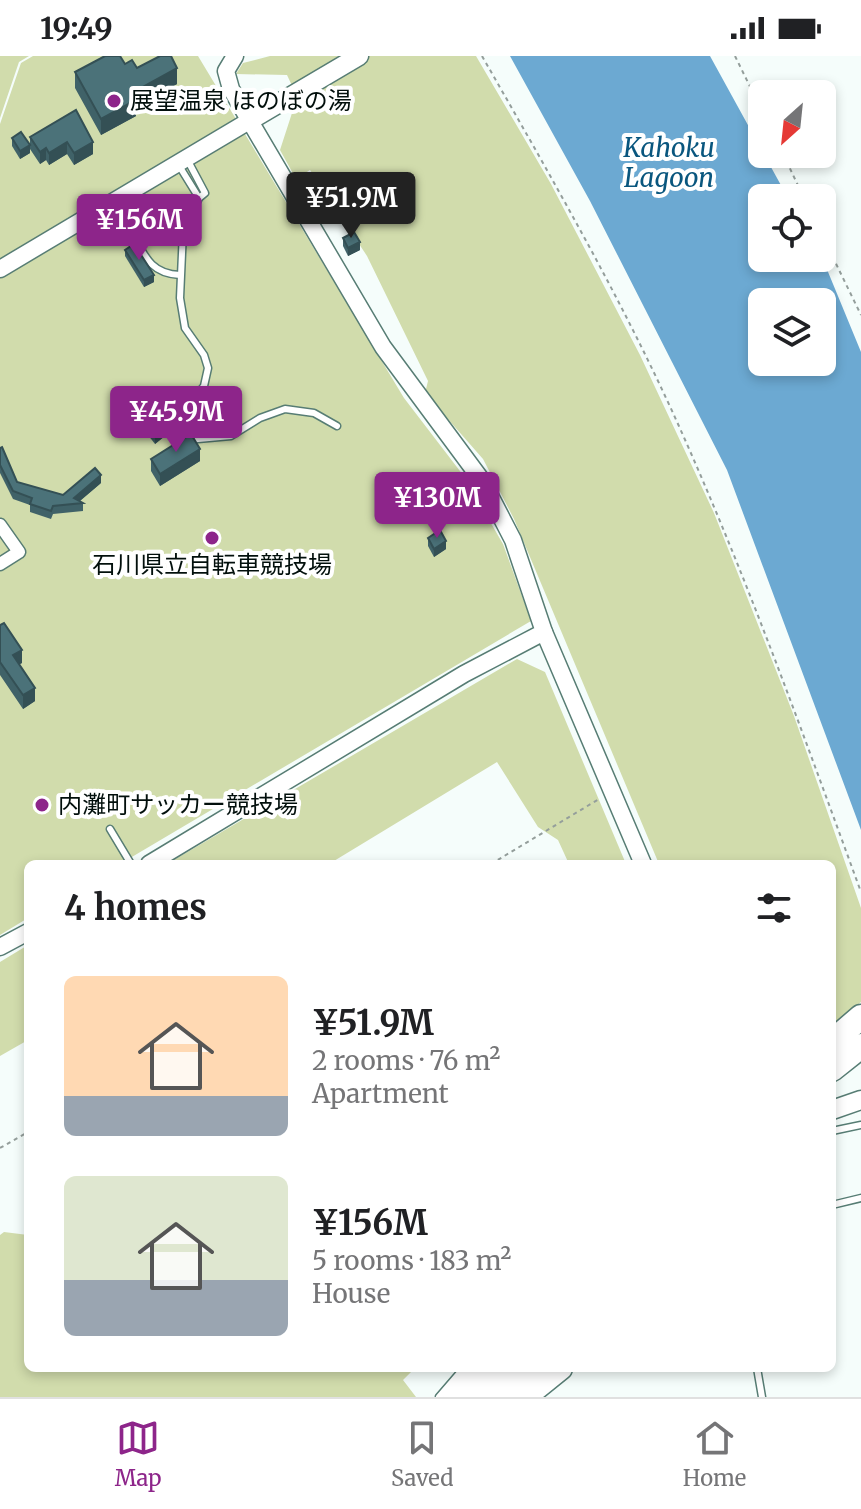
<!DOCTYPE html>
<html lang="en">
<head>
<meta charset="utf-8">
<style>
  :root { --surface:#fff; --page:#f6f6f6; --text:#202124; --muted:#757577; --line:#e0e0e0; --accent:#8d258a }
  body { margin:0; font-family:Merriweather,"Noto Sans JP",serif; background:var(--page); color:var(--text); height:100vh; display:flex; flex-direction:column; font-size:30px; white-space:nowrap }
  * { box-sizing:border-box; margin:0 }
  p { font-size:26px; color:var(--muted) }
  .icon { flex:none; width:44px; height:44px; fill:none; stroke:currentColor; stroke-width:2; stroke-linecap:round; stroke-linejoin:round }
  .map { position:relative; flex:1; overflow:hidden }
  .panel { position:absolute; left:24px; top:804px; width:812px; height:512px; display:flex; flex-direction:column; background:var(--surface); border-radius:12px; box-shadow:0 4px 12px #0003 }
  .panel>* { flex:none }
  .needle { width:52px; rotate:207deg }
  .tools { position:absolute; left:748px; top:24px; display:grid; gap:16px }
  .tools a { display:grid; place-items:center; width:88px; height:88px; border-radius:12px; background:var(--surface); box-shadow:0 4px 12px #0003; font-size:40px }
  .price { position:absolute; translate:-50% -68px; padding:0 18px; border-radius:8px; background:var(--accent); color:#fff; font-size:26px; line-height:52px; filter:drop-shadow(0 2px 4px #0008) }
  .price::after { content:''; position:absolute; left:50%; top:48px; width:24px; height:18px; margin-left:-12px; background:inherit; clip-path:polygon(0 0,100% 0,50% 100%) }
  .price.on { background:#222; color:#fff }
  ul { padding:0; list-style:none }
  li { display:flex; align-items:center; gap:24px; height:200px; padding:0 40px }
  li span { display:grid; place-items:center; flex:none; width:224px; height:160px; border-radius:12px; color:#555 }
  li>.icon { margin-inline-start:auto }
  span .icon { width:96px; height:96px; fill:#fffc; stroke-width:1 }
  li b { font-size:34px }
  h2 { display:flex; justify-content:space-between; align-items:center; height:96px; padding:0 40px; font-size:34px }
  .status { display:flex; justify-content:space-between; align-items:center; height:56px; padding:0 40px; background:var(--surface); direction:ltr }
  .status svg { height:22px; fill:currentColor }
  .menu { display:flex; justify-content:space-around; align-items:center; height:112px; border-top:2px solid var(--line); background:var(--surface); font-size:22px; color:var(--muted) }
  .menu a { display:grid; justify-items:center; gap:4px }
  .menu .on { color:var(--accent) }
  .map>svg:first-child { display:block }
  .green { fill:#d1dcac }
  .water { fill:#6ca9d2; fill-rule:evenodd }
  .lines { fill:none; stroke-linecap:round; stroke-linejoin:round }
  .service-casing { stroke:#577d74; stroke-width:9 }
  .minor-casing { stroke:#577d74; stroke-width:15 }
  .tertiary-casing { stroke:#577d74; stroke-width:19 }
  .secondary-casing { stroke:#577d74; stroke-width:21 }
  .motorway-casing { stroke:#577d74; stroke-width:27 }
  .path { stroke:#949e9b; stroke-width:2; stroke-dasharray:4 4; stroke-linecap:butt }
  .service { stroke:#fff; stroke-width:6 }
  .minor { stroke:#fff; stroke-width:12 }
  .tertiary { stroke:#fff; stroke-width:16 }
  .secondary { stroke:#fff; stroke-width:18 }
  .motorway { stroke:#fff; stroke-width:24 }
  .wall { fill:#406268 }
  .shaded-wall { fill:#345055 }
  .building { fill:#4b7279; stroke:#345055; stroke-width:2 }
  .poi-dot { fill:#8d258a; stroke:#fff; stroke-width:3 }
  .labels { text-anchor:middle; stroke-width:8; stroke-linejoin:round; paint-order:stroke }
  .poi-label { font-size:24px; fill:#020f0c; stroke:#fff; text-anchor:start }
  .water-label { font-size:26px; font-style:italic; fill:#09567e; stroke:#fff }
</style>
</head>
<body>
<div class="status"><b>19:49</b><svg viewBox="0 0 49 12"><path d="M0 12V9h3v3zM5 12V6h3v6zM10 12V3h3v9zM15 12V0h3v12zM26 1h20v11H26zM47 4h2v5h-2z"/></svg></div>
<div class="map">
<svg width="861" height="1341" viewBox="0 0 861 1341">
  <rect width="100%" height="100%" fill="#f5fdfb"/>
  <g class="green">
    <polygon points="0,0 29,0 19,6 0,62"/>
    <polygon points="33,0 198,0 404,342 463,419 503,488 531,565 120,808 28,808 28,862 0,879 0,68 21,7"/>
    <polygon points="270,0 476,0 551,128 640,299 714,457 794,660 861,852 861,946 832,970 832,808 659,808 514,463 483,403 425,337 428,325 367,200 310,114 296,123 280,94 292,57 302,51 287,19 236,18 243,7"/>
    <polygon points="517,603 545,616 626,808 569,808 558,784 538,771 497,706 329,808 167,808"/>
    <polygon points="28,889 28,984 0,1000 0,906"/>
    <polygon points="4,1176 28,1179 28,1312 415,1312 403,1324 416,1341 0,1341 0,1179"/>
  </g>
  <path class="water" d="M510,0H710L788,142H762V202H821L826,211L861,296V774L727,414L590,145ZM762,246H822V306H762Z"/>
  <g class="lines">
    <defs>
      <g id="service">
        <polyline points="188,105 205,137 199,142"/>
        <polyline points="178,108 199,142 183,175 180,242 185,272 204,299 208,312 204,330 182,357 189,383"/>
        <path d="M135,182C146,204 154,218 180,219"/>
        <polyline points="187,384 231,380 260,362 285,353 314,357 337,370"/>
        <polyline points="110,773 131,808"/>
        <polyline points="832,1075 861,1069"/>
        <polyline points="832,1149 861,1142"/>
        <polyline points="757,1312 762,1341"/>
        <polyline points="439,1341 464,1312"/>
      </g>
      <polyline id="minor" points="0,469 19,496 0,508"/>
      <g id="tertiary">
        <polyline points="0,213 249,65"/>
        <polyline points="544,576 643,808"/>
        <polyline points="149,808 464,618 544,576 513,484 483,426 383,291 231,33 226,15 235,0"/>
        <polyline points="0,891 28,876"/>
      </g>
      <g id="secondary">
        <polyline points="249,65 359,0"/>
        <polyline points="832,1054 861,1044"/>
      </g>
      <g id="motorway">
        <polyline points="832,986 861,961"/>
        <polyline points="832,1013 861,990"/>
        <polyline points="455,1341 482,1312"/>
        <polyline points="476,1341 506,1312"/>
        <polyline points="500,1341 529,1312"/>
        <polyline points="524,1341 560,1312"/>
      </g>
    </defs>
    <use href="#service" class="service-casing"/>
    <use href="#minor" class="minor-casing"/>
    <use href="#tertiary" class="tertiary-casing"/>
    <use href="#secondary" class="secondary-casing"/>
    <use href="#motorway" class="motorway-casing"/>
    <g class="path">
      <path d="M482,0C549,117 617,235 673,357C744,513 802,675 861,836"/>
      <polyline points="735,0 762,55"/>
      <polyline points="783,98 804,142"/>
      <polyline points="822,179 861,259"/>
      <polyline points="491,808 599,743"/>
      <polyline points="0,1092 28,1076"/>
    </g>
    <use href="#service" class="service"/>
    <use href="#minor" class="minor"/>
    <use href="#tertiary" class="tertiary"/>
    <use href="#secondary" class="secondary"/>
    <use href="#motorway" class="motorway"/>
  </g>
  <g class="wall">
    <polygon points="125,8 177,28 136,50 136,60 101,79 75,32 75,16"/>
    <polygon points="76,54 93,98 74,109 67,98 49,109 46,104 40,108 30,93 30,81"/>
    <polygon points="12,82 30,97 20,103 12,90"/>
    <polygon points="343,182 360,194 348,200 343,190"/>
    <polygon points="125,194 154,226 144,231 125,200"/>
    <polygon points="193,358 221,368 221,376 194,376"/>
    <polygon points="148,371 176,371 155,388 148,379"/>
    <polygon points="0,392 17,426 63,439 101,427 80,445 83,447 83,455 53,458 51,463 30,456 30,449 13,443 0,417"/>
    <polygon points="151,403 200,405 160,430 151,415"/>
    <polygon points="428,482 446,493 434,501 428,490"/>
    <polygon points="0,569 22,607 19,608 35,645 23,653 0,619"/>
  </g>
  <g class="shaded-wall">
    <polygon points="177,12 177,28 136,50 136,60 101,79 101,63 132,37"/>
    <polygon points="67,86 67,98 49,109 49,97"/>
    <polygon points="93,86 93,98 74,109 74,97"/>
    <polygon points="30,89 30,97 20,103 20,95"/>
    <polygon points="46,92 46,104 40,108 40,96"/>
    <polygon points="360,186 360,194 348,200 348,192"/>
    <polygon points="154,219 154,226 144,231 144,224"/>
    <polygon points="176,363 176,371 155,388 155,380"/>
    <polygon points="200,393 200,405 160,430 160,418"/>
    <polygon points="101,419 101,427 76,448 74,442"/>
    <polygon points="446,485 446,493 434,501 434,493"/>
    <polygon points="22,594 22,607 13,612 13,599"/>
    <polygon points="35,632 35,645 23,653 23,639"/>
  </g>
  <g class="building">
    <polygon points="105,0 120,0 125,8 132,4 137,12 160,0 171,0 177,12 132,37 136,44 101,63 75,16"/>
    <polygon points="76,54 93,86 74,97 67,86 49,97 46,92 40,96 30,81"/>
    <polygon points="21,76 30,89 20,95 12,82"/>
    <polygon points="354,176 360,186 348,192 343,182"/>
    <polygon points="134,188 154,219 144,224 125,194"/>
    <polygon points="210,353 220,357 221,368 194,368 193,358"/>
    <polygon points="169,354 176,363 155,380 148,371"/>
    <polygon points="191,378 200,393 160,418 151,403"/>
    <polygon points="2,391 17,426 63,439 95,412 101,419 74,442 83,447 53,450 51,455 30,448 32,442 13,435 0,409 0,392"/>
    <polygon points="440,474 446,485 434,493 428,482"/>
    <polygon points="4,567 22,594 13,599 35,632 23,639 0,606 0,569"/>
  </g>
  <g class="poi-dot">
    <circle cx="114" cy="45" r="8"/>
    <circle cx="212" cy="482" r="8"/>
    <circle cx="42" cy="749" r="8"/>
  </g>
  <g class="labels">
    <g class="poi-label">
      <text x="130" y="53">展望温泉 ほのぼの湯</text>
      <text x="212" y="517" text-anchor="middle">石川県立自転車競技場</text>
      <text x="58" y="757">内灘町サッカー競技場</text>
    </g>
    <g class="water-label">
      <text x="669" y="101">Kahoku<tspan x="669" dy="30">Lagoon</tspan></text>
    </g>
  </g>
</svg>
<div class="tools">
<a><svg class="needle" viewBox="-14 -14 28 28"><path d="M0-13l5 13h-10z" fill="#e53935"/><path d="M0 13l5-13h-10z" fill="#757577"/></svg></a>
<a><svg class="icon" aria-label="locate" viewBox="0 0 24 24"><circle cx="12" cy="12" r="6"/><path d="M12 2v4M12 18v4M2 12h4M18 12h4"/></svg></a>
<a><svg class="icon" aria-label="layers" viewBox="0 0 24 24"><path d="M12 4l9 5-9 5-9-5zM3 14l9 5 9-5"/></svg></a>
</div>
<b class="price on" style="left:351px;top:184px">¥51.9M</b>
<b class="price" style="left:139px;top:206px">¥156M</b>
<b class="price" style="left:176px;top:398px">¥45.9M</b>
<b class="price" style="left:437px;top:484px">¥130M</b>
<section class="panel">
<h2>4 homes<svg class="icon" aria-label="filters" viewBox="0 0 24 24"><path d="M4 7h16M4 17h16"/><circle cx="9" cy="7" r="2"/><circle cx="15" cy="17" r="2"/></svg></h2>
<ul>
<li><span style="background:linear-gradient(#ffd9b3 75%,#9aa5b1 0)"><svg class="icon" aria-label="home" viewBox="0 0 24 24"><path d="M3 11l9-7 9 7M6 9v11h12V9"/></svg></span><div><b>¥51.9M</b><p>2 rooms · 76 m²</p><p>Apartment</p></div></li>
<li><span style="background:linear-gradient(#dfe7d0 65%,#9aa5b1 0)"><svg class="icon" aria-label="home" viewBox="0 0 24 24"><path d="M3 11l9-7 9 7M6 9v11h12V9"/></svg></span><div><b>¥156M</b><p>5 rooms · 183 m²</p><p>House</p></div></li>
</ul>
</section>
</div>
<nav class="menu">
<a class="on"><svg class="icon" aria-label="map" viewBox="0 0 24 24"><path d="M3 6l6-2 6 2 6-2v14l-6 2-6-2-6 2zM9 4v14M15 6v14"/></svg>Map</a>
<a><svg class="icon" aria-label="saved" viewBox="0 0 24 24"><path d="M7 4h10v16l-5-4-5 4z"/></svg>Saved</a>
<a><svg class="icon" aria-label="home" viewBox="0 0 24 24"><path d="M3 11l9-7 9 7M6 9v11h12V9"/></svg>Home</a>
</nav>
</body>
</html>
